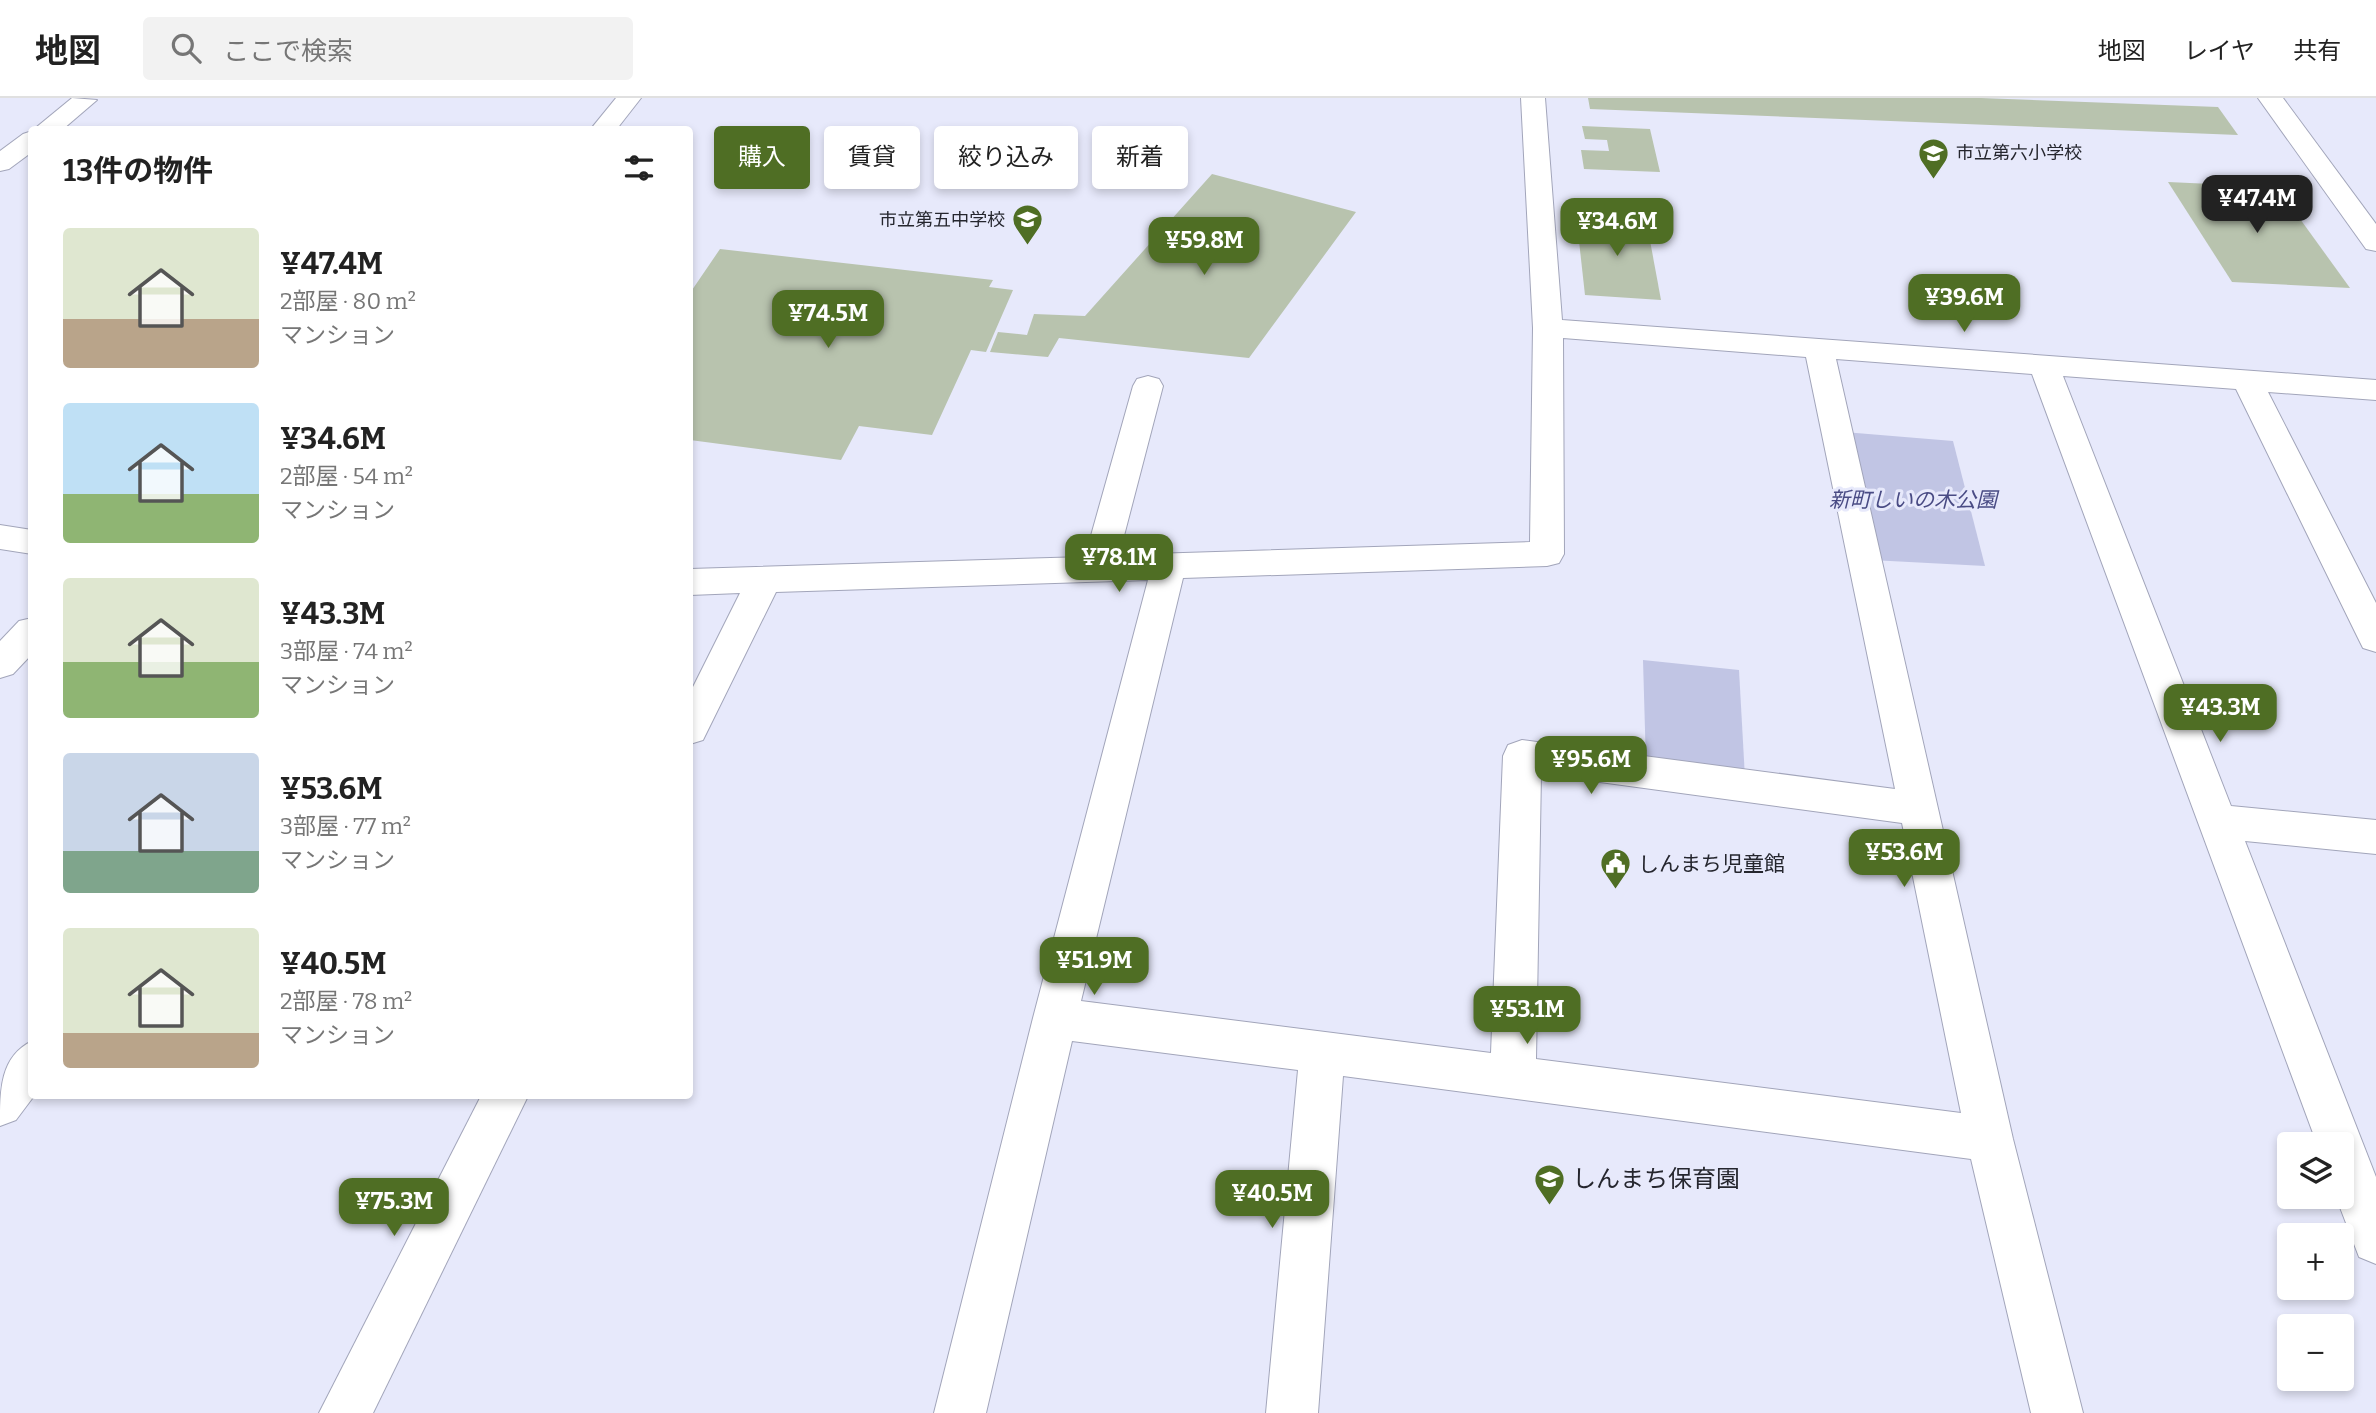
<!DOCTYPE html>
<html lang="ja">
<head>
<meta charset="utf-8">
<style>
  :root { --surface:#fff; --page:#f2f2f2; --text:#222; --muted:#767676; --line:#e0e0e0; --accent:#4f6e24 }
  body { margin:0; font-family:Bitter,"Noto Sans JP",serif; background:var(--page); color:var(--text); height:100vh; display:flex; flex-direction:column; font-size:26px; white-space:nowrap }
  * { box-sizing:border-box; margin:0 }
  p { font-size:23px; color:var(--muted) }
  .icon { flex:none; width:38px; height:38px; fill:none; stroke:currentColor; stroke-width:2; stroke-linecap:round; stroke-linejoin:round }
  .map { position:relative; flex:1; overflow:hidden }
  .drawer { position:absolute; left:28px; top:28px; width:665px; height:973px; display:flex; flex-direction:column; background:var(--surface); border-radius:7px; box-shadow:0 4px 10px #0003 }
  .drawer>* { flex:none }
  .banner { position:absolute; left:714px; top:28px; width:665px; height:63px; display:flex; gap:14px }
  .buttons { position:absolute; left:2277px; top:1034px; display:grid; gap:14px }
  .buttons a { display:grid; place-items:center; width:77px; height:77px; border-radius:7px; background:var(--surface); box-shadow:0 4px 10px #0003; font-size:35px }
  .price { position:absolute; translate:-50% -60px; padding:0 16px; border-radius:14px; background:var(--accent); color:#fff; font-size:23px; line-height:46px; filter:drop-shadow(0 2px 4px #0008) }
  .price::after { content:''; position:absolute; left:50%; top:42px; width:21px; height:16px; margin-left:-10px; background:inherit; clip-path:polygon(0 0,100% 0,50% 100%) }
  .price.current { background:#222; color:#fff }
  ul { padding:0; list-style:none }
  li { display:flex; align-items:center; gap:21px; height:175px; padding:0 35px }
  li span { display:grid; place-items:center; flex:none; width:196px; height:140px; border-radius:7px; color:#555 }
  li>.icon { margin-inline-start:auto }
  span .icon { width:84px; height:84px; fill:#fffc; stroke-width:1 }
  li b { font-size:30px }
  h2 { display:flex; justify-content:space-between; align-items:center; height:84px; padding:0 35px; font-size:30px }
  .chip { padding:0 24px; border-radius:7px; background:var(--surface); box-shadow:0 4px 10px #0003; font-size:24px; line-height:63px }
  .chip.current { background:var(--accent); color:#fff }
  header { display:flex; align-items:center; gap:42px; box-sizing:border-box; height:98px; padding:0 35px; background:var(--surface); border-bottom:2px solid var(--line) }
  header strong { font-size:33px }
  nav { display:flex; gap:38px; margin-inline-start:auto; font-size:24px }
  .search { width:490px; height:63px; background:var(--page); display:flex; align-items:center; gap:18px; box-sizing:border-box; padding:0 24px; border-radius:7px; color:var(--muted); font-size:26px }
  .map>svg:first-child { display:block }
  .green { fill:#c1c5e4 }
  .building { fill:#b8c3ae }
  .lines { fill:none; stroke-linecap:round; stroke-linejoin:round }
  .minor-casing { stroke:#a2a5ba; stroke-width:2 }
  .minor { fill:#fff; fill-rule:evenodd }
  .labels { text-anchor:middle; stroke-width:6; stroke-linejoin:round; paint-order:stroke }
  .far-poi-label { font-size:18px; fill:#25262e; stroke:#e7e9fb; text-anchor:start }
  .park-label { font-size:21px; font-style:italic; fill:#494b84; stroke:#e7e9fb }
  .poi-label { font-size:21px; fill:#25262e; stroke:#e7e9fb; text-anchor:start }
  .near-poi-label { font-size:24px; fill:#25262e; stroke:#e7e9fb; text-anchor:start }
</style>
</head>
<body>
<header>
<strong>地図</strong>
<div class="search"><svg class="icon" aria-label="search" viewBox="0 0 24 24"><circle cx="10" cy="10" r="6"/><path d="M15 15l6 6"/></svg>ここで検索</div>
<nav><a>地図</a><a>レイヤ</a><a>共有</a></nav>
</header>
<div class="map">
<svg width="2376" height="1315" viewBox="0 0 2376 1315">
  <rect width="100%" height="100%" fill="#e7e9fb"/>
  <g class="green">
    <polygon points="1844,334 1953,343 1985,468 1871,462"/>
    <polygon points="1643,562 1739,572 1745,680 1646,667"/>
  </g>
  <g class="building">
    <polygon points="1588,0 1981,0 2218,9 2238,37 1590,11"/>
    <polygon points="1582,28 1650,31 1660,74 1584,71 1581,52 1609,53 1607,42 1585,41"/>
    <polygon points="1212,76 1356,114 1249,260 1059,240 1048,259 990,254 998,234 1027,237 1034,216 1085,218"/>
    <polygon points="2168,84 2277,89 2350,190 2232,184"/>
    <polygon points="1576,116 1646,121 1661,202 1585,197"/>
    <polygon points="720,151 993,182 989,189 1013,192 986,254 971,252 932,337 859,328 841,362 690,342 690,195"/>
  </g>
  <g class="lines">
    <defs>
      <g id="minor">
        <polygon points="72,0 97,2 62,32 33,32"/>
        <polygon points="616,0 641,0 616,32 590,32"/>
        <path d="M1521,0H1545L1562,222L2376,282V302L2268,294L2376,505V554L2363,550L2358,540L2236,291L2063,278L2231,708L2376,722V756L2245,743L2376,1079V1166L2359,1159L2336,1099H2342V1046H2317L2032,276L1836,261L2013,1041L2083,1315H2031L1971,1061L1343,978L1318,1315H1266L1298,972L1072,943L986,1315H934L1033,920L1148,482L776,494L703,642L690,646V595L740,495L690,497V471L1085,459L1133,288L1137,281L1148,278L1159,281L1163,288L1119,457L1530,444L1533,230ZM1563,240L1806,259L1895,691L1522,642L1508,647L1503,658L1491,955L1081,903L1183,480L1547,468L1559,465L1564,456ZM1541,676L1902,725L1961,1015L1536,961Z"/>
        <polygon points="2258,0 2283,0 2376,126 2376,153 2366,151"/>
        <polygon points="32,33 32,54 9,71 0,73 0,53 23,36"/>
        <polygon points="0,427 32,432 32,456 0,451"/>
        <polygon points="32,520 32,556 13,576 0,580 0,543 19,523"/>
        <path d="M32,943V998H34L16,1022L0,1028C0,991 0,959 32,943Z"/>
        <polygon points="481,998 528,998 373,1315 319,1315"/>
      </g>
    </defs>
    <use href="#minor" class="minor-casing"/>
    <use href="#minor" class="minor"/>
  </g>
  <defs>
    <symbol id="school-pin" viewBox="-11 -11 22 30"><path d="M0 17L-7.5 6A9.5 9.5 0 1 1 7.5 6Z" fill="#4f6e24" stroke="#e7e9fb"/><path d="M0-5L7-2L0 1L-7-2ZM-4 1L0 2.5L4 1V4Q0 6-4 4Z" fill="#fff"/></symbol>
    <symbol id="civic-pin" viewBox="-11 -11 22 30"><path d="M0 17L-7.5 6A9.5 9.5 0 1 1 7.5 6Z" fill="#4f6e24" stroke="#e7e9fb"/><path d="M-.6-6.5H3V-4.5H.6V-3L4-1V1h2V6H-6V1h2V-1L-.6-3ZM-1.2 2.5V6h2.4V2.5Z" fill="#fff"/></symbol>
  </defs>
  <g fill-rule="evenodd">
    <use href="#school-pin" x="1916" y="38" width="35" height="47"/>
    <use href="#school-pin" x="1010" y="104" width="35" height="47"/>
    <use href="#civic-pin" x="1598" y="748" width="35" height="47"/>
    <use href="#school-pin" x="1532" y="1064" width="35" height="47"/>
  </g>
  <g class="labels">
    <g class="far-poi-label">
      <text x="1956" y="61">市立第六小学校</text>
      <text x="1005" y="128" text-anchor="end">市立第五中学校</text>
    </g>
    <g class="park-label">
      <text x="1913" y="409">新町しいの木公園</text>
    </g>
    <g class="poi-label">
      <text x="1638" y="773">しんまち児童館</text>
    </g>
    <g class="near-poi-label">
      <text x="1572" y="1089">しんまち保育園</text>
    </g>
  </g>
</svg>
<div class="buttons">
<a><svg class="icon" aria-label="layers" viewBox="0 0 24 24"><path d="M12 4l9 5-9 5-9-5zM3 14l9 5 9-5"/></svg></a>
<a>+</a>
<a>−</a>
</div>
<b class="price current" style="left:2257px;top:137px">¥47.4M</b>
<b class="price" style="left:1617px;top:160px">¥34.6M</b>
<b class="price" style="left:1204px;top:179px">¥59.8M</b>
<b class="price" style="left:1964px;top:236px">¥39.6M</b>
<b class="price" style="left:828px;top:252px">¥74.5M</b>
<b class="price" style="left:1119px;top:496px">¥78.1M</b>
<b class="price" style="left:2220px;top:646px">¥43.3M</b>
<b class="price" style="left:1591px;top:698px">¥95.6M</b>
<b class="price" style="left:1904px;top:791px">¥53.6M</b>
<b class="price" style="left:1094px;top:899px">¥51.9M</b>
<b class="price" style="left:1527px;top:948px">¥53.1M</b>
<b class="price" style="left:1272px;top:1132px">¥40.5M</b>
<b class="price" style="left:394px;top:1140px">¥75.3M</b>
<div class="banner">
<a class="chip current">購入</a>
<a class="chip">賃貸</a>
<a class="chip">絞り込み</a>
<a class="chip">新着</a>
</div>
<section class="drawer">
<h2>13件の物件<svg class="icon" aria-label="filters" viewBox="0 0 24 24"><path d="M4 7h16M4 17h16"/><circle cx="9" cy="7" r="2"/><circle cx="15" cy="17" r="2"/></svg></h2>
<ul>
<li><span style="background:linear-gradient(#dfe7d0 65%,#b9a48a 0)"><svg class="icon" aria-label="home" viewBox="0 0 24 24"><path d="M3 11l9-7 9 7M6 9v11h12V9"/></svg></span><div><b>¥47.4M</b><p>2部屋 · 80 m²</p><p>マンション</p></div></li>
<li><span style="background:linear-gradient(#bfe0f5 65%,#8fb573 0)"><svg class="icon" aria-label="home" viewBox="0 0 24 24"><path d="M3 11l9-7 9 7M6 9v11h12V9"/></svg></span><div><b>¥34.6M</b><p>2部屋 · 54 m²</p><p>マンション</p></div></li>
<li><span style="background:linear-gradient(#dfe7d0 60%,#8fb573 0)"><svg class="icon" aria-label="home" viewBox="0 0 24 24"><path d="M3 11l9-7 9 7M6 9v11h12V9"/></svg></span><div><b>¥43.3M</b><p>3部屋 · 74 m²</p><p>マンション</p></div></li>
<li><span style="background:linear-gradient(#c9d6e8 70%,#7fa58c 0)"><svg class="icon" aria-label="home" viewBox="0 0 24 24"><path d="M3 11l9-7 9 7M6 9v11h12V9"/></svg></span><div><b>¥53.6M</b><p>3部屋 · 77 m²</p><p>マンション</p></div></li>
<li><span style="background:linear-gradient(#dfe7d0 75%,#b9a48a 0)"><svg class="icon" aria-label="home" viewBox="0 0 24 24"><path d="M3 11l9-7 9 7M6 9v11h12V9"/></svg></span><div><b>¥40.5M</b><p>2部屋 · 78 m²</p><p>マンション</p></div></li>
</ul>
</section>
</div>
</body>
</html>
